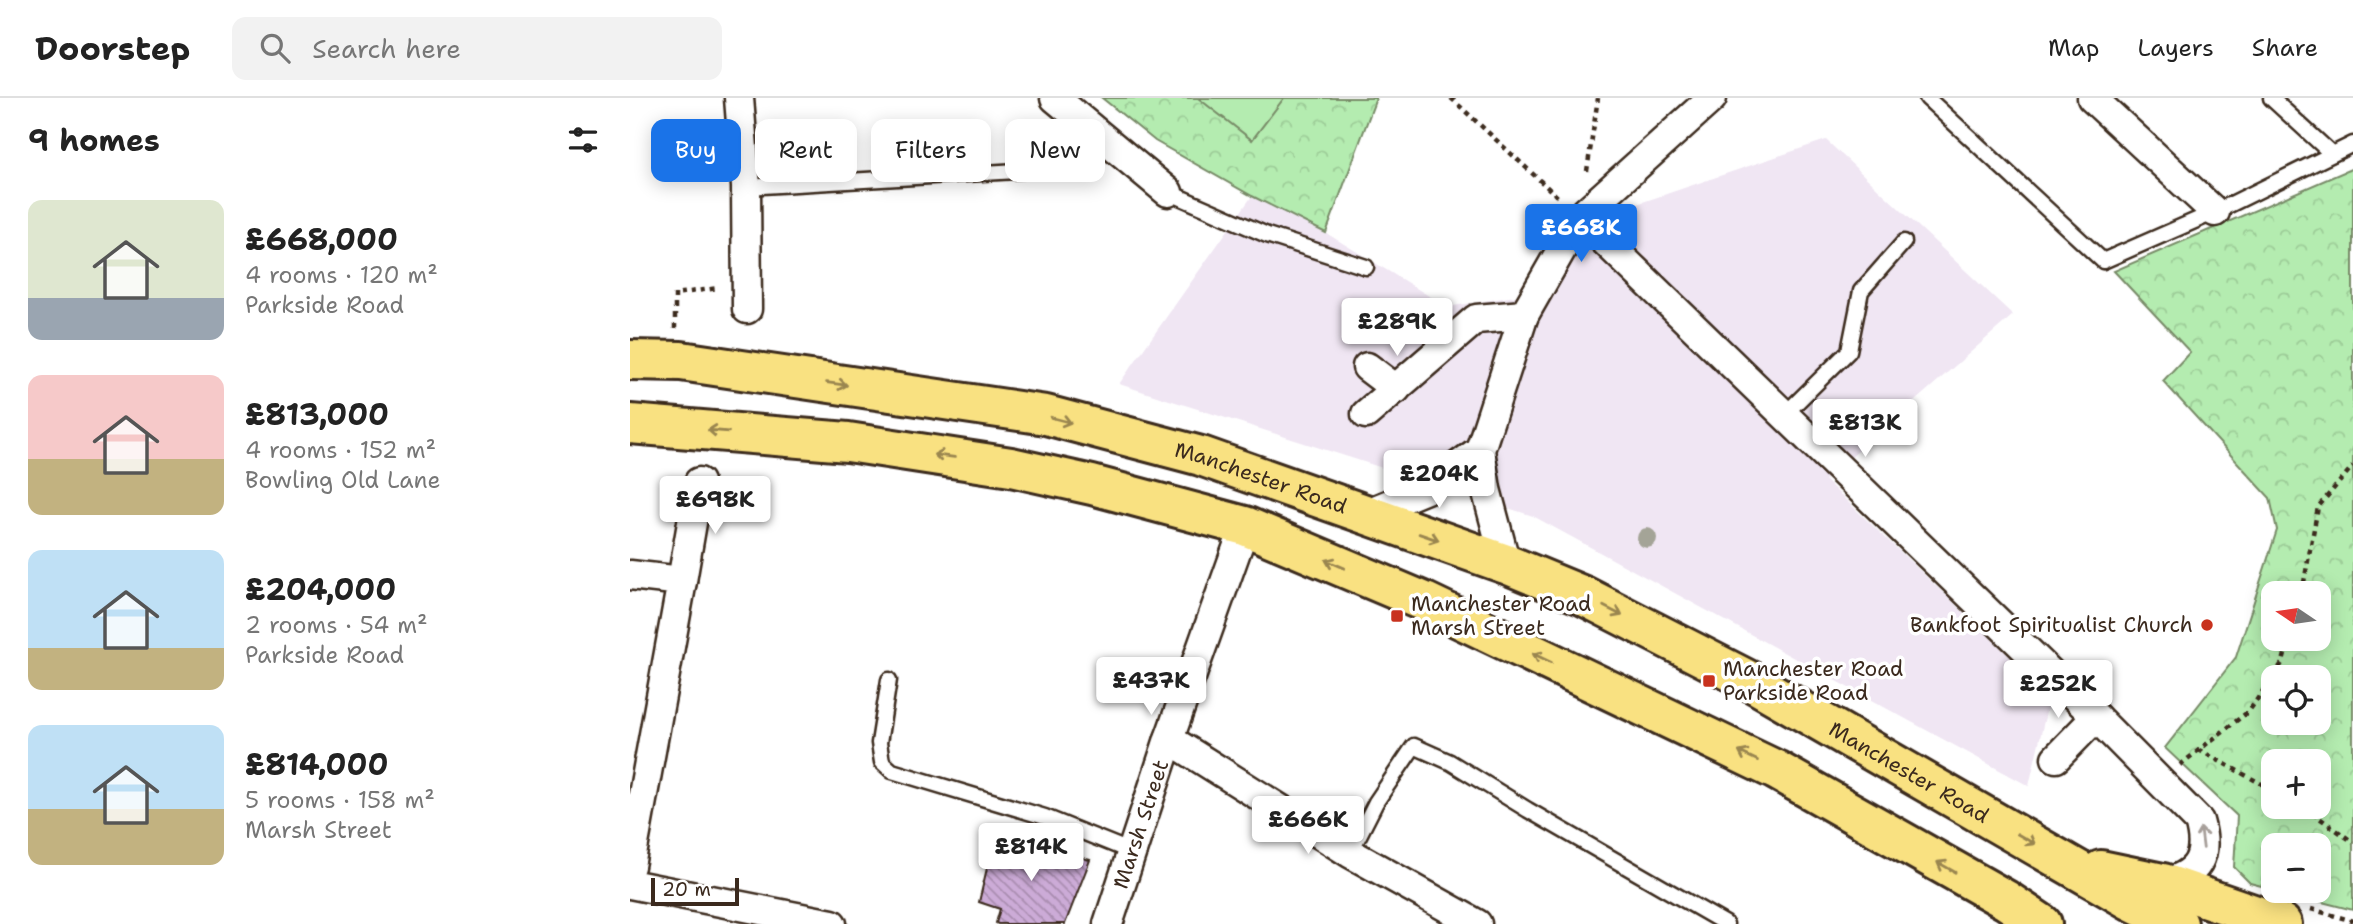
<!DOCTYPE html>
<html lang="en">
<head>
<meta charset="utf-8">
<style>
  :root { --surface:#fff; --page:#f2f2f2; --text:#222; --muted:#767676; --line:#e0e0e0; --accent:#1a73e8 }
  body { margin:0; font-family:"Shantell Sans",sans-serif; background:var(--page); color:var(--text); height:100vh; display:flex; flex-direction:column; font-size:26px; white-space:nowrap }
  * { box-sizing:border-box; margin:0 }
  p { font-size:23px; color:var(--muted) }
  .icon { flex:none; width:38px; height:38px; fill:none; stroke:currentColor; stroke-width:2; stroke-linecap:round; stroke-linejoin:round }
  .map { position:relative; flex:1; overflow:hidden }
  .details { display:flex; flex-direction:column; background:var(--surface); width:630px }
  .details>* { flex:none }
  .hud { position:absolute; left:21px; top:21px; width:665px; height:63px; display:flex; gap:14px }
  .needle { width:46px; rotate:283deg }
  .fabs { position:absolute; left:1631px; top:483px; display:grid; gap:14px }
  .fabs a { display:grid; place-items:center; width:70px; height:70px; border-radius:14px; background:var(--surface); box-shadow:0 4px 18px #0003; font-size:35px }
  .scale { position:absolute; left:21px; bottom:18px; width:88px; box-sizing:border-box; padding-left:7px; border:4px solid #3b2a1e; border-top:0; font-size:19px; line-height:24px; white-space:nowrap; color:#3b2a1e; -webkit-text-stroke:5px #fff; paint-order:stroke }
  .price { position:absolute; translate:-50% -60px; padding:0 16px; border-radius:7px; background:#fff; color:#222; font-size:23px; line-height:46px; filter:drop-shadow(0 2px 4px #0008) }
  .price::after { content:''; position:absolute; left:50%; top:42px; width:21px; height:16px; margin-left:-10px; background:inherit; clip-path:polygon(0 0,100% 0,50% 100%) }
  .price.selected { background:var(--accent); color:#fff }
  ul { padding:0; list-style:none }
  li { display:flex; align-items:center; gap:21px; height:175px; padding:0 28px }
  li span { display:grid; place-items:center; flex:none; width:196px; height:140px; border-radius:14px; color:#555 }
  li>.icon { margin-inline-start:auto }
  span .icon { width:84px; height:84px; fill:#fffc; stroke-width:1 }
  li b { font-size:30px }
  h2 { display:flex; justify-content:space-between; align-items:center; height:84px; padding:0 28px; font-size:30px }
  .chip { padding:0 24px; border-radius:14px; background:var(--surface); box-shadow:0 4px 18px #0003; font-size:24px; line-height:63px }
  .chip.selected { background:var(--accent); color:#fff }
  header { display:flex; align-items:center; gap:42px; box-sizing:border-box; height:98px; padding:0 35px; background:var(--surface); border-bottom:2px solid var(--line) }
  header strong { font-size:33px }
  nav { display:flex; gap:38px; margin-inline-start:auto; font-size:24px }
  .search { width:490px; height:63px; background:var(--page); display:flex; align-items:center; gap:18px; box-sizing:border-box; padding:0 24px; border-radius:14px; color:var(--muted); font-size:26px }
  main { display:flex; flex:1; min-height:0 }
  .map>svg:first-child { display:block }
  .built { fill:#f0e6f3 }
  .forest { fill:url(#forest-crowns); stroke:#788b67; stroke-width:2; fill-rule:evenodd }
  .pitch { fill:#b4ecb0; stroke:#788b67; stroke-width:2 }
  .building { fill:url(#building-back-hatch); stroke:#3b2a1e; stroke-width:2 }
  .lines { fill:none; stroke-linecap:round; stroke-linejoin:round }
  .lane-casing { stroke:#3b2a1e; stroke-width:19 }
  .street-casing { stroke:#3b2a1e; stroke-width:33 }
  .primary-casing { stroke:#3b2a1e; stroke-width:44 }
  .path { stroke:#3b2a1e; stroke-width:4.5; stroke-dasharray:5 5; stroke-linecap:butt }
  .lane { stroke:#fff; stroke-width:14 }
  .street { stroke:#fff; stroke-width:28 }
  .primary { stroke:#f9e181; stroke-width:38 }
  .tree { fill:#a4a497 }
  .oneway { stroke:#9a8650 }
  .oneway2 { stroke:#a79f9a }
  .poi-dot { fill:#c8321e; stroke:#fff; stroke-width:2.5 }
  .labels { text-anchor:middle; stroke-width:7; stroke-linejoin:round; paint-order:stroke }
  .street-label { font-size:21px; fill:#3b2a1e; stroke:#fff }
  .poi-label { font-size:21px; fill:#3b2a1e; stroke:#fff; text-anchor:start }
</style>
</head>
<body>
<header>
<strong>Doorstep</strong>
<div class="search"><svg class="icon" aria-label="search" viewBox="0 0 24 24"><circle cx="10" cy="10" r="6"/><path d="M15 15l6 6"/></svg>Search here</div>
<nav><a>Map</a><a>Layers</a><a>Share</a></nav>
</header>
<main>
<section class="details">
<h2>9 homes<svg class="icon" aria-label="filters" viewBox="0 0 24 24"><path d="M4 7h16M4 17h16"/><circle cx="9" cy="7" r="2"/><circle cx="15" cy="17" r="2"/></svg></h2>
<ul>
<li><span style="background:linear-gradient(#dfe7d0 70%,#9aa5b1 0)"><svg class="icon" aria-label="home" viewBox="0 0 24 24"><path d="M3 11l9-7 9 7M6 9v11h12V9"/></svg></span><div><b>£668,000</b><p>4 rooms · 120 m²</p><p>Parkside Road</p></div></li>
<li><span style="background:linear-gradient(#f6c9c9 60%,#c2b280 0)"><svg class="icon" aria-label="home" viewBox="0 0 24 24"><path d="M3 11l9-7 9 7M6 9v11h12V9"/></svg></span><div><b>£813,000</b><p>4 rooms · 152 m²</p><p>Bowling Old Lane</p></div></li>
<li><span style="background:linear-gradient(#bfe0f5 70%,#c2b280 0)"><svg class="icon" aria-label="home" viewBox="0 0 24 24"><path d="M3 11l9-7 9 7M6 9v11h12V9"/></svg></span><div><b>£204,000</b><p>2 rooms · 54 m²</p><p>Parkside Road</p></div></li>
<li><span style="background:linear-gradient(#bfe0f5 60%,#c2b280 0)"><svg class="icon" aria-label="home" viewBox="0 0 24 24"><path d="M3 11l9-7 9 7M6 9v11h12V9"/></svg></span><div><b>£814,000</b><p>5 rooms · 158 m²</p><p>Marsh Street</p></div></li>
</ul>
</section>
<div class="map">
<svg width="1723" height="826" viewBox="0 0 1723 826">
  <defs>
    <pattern id="forest-crowns" width="20" height="18" patternUnits="userSpaceOnUse" patternTransform="scale(1.75)"><rect width="20" height="18" fill="#b4ecb0"/><path d="M2 6a3 3 0 1 1 6 0M12 15a3 3 0 1 1 6 0" fill="none" stroke="#9ccb97"/></pattern>
    <pattern id="building-back-hatch" width="6" height="6" patternUnits="userSpaceOnUse" patternTransform="scale(1.75)"><rect width="6" height="6" fill="#ccabd7"/><path d="M-1 5l2 2M0 0l6 6M5-1l2 2" fill="none" stroke="#a78bae"/></pattern>
  </defs>
  <rect width="100%" height="100%" fill="#fff"/>
  <filter id="ink" filterUnits="userSpaceOnUse"><feTurbulence type="fractalNoise" baseFrequency=".0143" numOctaves="2"/><feDisplacementMap in="SourceGraphic" scale="14" xChannelSelector="R" yChannelSelector="G"/><feConvolveMatrix kernelMatrix="1 2 1 2 8 2 1 2 1" color-interpolation-filters="sRGB"/></filter>
  <g filter="url(#ink)">
    <polygon class="built" points="1196,42 1383,217 1195,382 1420,597 1399,688 903,418 489,286 622,98 696,135 817,209 897,196 936,130"/>
    <g class="forest">
      <polygon points="472,0 746,0 696,135 622,98 525,43"/>
      <path d="M1723,70V812L1649,793H1689V747H1643V791L1620,785L1604,769L1607,718L1535,650L1606,559L1647,432L1640,400L1533,283L1560,254L1484,173ZM1643,495H1689V541H1643ZM1643,579H1689V625H1643ZM1643,663H1689V709H1643Z"/>
    </g>
    <polygon class="pitch" points="568,0 654,0 622,42"/>
    <polygon class="building" points="365,736 460,762 435,826 368,826 366,825 370,811 349,804"/>
    <g class="lines">
      <defs>
        <g id="lane">
          <polyline points="1297,0 1473,163 1585,114 1723,46"/>
          <polyline points="1641,0 1702,56"/>
          <polyline points="116,89 404,72 455,24"/>
          <polyline points="538,94 637,137 736,169"/>
          <polyline points="1154,317 1219,253 1231,193 1274,144"/>
          <polyline points="259,582 249,645 252,664 262,673 415,719 502,754"/>
          <polyline points="720,755 746,704 784,648 820,664 898,712 1096,826"/>
        </g>
        <g id="street">
          <polyline points="109,0 116,89 117,211"/>
          <polyline points="425,0 538,94"/>
          <polyline points="1462,0 1585,114"/>
          <path d="M950,119L1466,619L1569,723C1579,758 1569,777 1533,785"/>
          <polyline points="737,269 766,291"/>
          <polyline points="736,316 846,221 894,217"/>
          <polyline points="735,416 796,391 850,352"/>
          <polyline points="876,466 856,391 850,352 894,217 950,119 1082,0"/>
          <polyline points="0,477 52,483 0,768"/>
          <polyline points="52,483 69,384"/>
          <polyline points="539,641 720,755 847,826"/>
          <polyline points="1426,660 1466,619"/>
          <polyline points="0,786 202,826"/>
          <path id="s1" d="M478,826L539,641L615,428"/>
        </g>
        <g id="primary">
          <path id="s2" d="M0,262L51,263L416,317L571,358L876,466L954,498L1124,585L1500,802L1548,826"/>
          <polyline points="0,326 218,344 381,369 462,387 615,428 795,504 1146,672 1376,802 1412,826"/>
          <polyline points="1471,772 1533,785 1652,826"/>
        </g>
      </defs>
      <use href="#lane" class="lane-casing"/>
      <use href="#street" class="street-casing"/>
      <use href="#primary" class="primary-casing"/>
      <g class="path">
        <polyline points="821,0 931,102"/>
        <polyline points="957,73 968,0"/>
        <polyline points="45,231 45,196 88,190"/>
        <polyline points="1672,495 1688,409 1723,368"/>
        <polyline points="1550,667 1569,652"/>
        <polyline points="1643,692 1569,652 1619,613 1653,564 1659,541"/>
        <polyline points="1674,709 1723,744"/>
        <polyline points="1681,811 1723,823"/>
      </g>
      <use href="#lane" class="lane"/>
      <use href="#street" class="street"/>
      <use href="#primary" class="primary"/>
    </g>
    <circle class="tree" cx="1017" cy="440" r="10"/>
    <defs><path id="oneway-shaft" d="M-6 0H5M1.5-3L5.5 0L1.5 3" fill="none" stroke-width="1.6" stroke-linecap="round" stroke-linejoin="round" transform="scale(1.75)"/></defs>
    <g class="oneway">
      <use href="#oneway-shaft" transform="translate(207 286) rotate(8)"/>
      <use href="#oneway-shaft" transform="translate(431 322) rotate(15)"/>
      <use href="#oneway-shaft" transform="translate(88 333) rotate(-175)"/>
      <use href="#oneway-shaft" transform="translate(314 358) rotate(-172)"/>
      <use href="#oneway-shaft" transform="translate(799 439) rotate(19)"/>
      <use href="#oneway-shaft" transform="translate(705 466) rotate(-157)"/>
      <use href="#oneway-shaft" transform="translate(983 513) rotate(27)"/>
      <use href="#oneway-shaft" transform="translate(912 560) rotate(-154)"/>
      <use href="#oneway-shaft" transform="translate(1118 658) rotate(-154)"/>
      <use href="#oneway-shaft" transform="translate(1396 741) rotate(30)"/>
      <use href="#oneway-shaft" transform="translate(1316 769) rotate(-150)"/>
    </g>
    <use class="oneway2" href="#oneway-shaft" transform="translate(1572 740) rotate(-97)"/>
  </g>
  <g class="poi-dot">
    <rect x="760" y="511" width="14" height="14" rx="3.5"/>
    <circle cx="1577" cy="527" r="7"/>
    <rect x="1072" y="576" width="14" height="14" rx="3.5"/>
  </g>
  <g class="labels">
    <g class="street-label">
      <text dy="7" stroke="none"><textPath href="#s2" startOffset="644">Manchester Road</textPath></text>
      <text dy="7" stroke="none"><textPath href="#s2" startOffset="1358">Manchester Road</textPath></text>
      <text dy="7" stroke="none"><textPath href="#s1" startOffset="105">Marsh Street</textPath></text>
    </g>
    <g class="poi-label">
      <text x="781" y="513">Manchester Road<tspan x="781" dy="24">Marsh Street</tspan></text>
      <text x="1563" y="534" text-anchor="end">Bankfoot Spiritualist Church</text>
      <text x="1093" y="578">Manchester Road<tspan x="1093" dy="24">Parkside Road</tspan></text>
    </g>
  </g>
</svg>
<div class="fabs">
<a><svg class="needle" viewBox="-14 -14 28 28"><path d="M0-13l5 13h-10z" fill="#e53935"/><path d="M0 13l5-13h-10z" fill="#767676"/></svg></a>
<a><svg class="icon" aria-label="locate" viewBox="0 0 24 24"><circle cx="12" cy="12" r="6"/><path d="M12 2v4M12 18v4M2 12h4M18 12h4"/></svg></a>
<a>+</a>
<a>−</a>
</div>
<div class="scale">20 m</div>
<b class="price selected" style="left:951px;top:166px">£668K</b>
<b class="price" style="left:767px;top:260px">£289K</b>
<b class="price" style="left:1235px;top:361px">£813K</b>
<b class="price" style="left:809px;top:412px">£204K</b>
<b class="price" style="left:85px;top:438px">£698K</b>
<b class="price" style="left:521px;top:619px">£437K</b>
<b class="price" style="left:1428px;top:622px">£252K</b>
<b class="price" style="left:678px;top:758px">£666K</b>
<b class="price" style="left:401px;top:785px">£814K</b>
<div class="hud">
<a class="chip selected">Buy</a>
<a class="chip">Rent</a>
<a class="chip">Filters</a>
<a class="chip">New</a>
</div>
</div>
</main>
</body>
</html>
